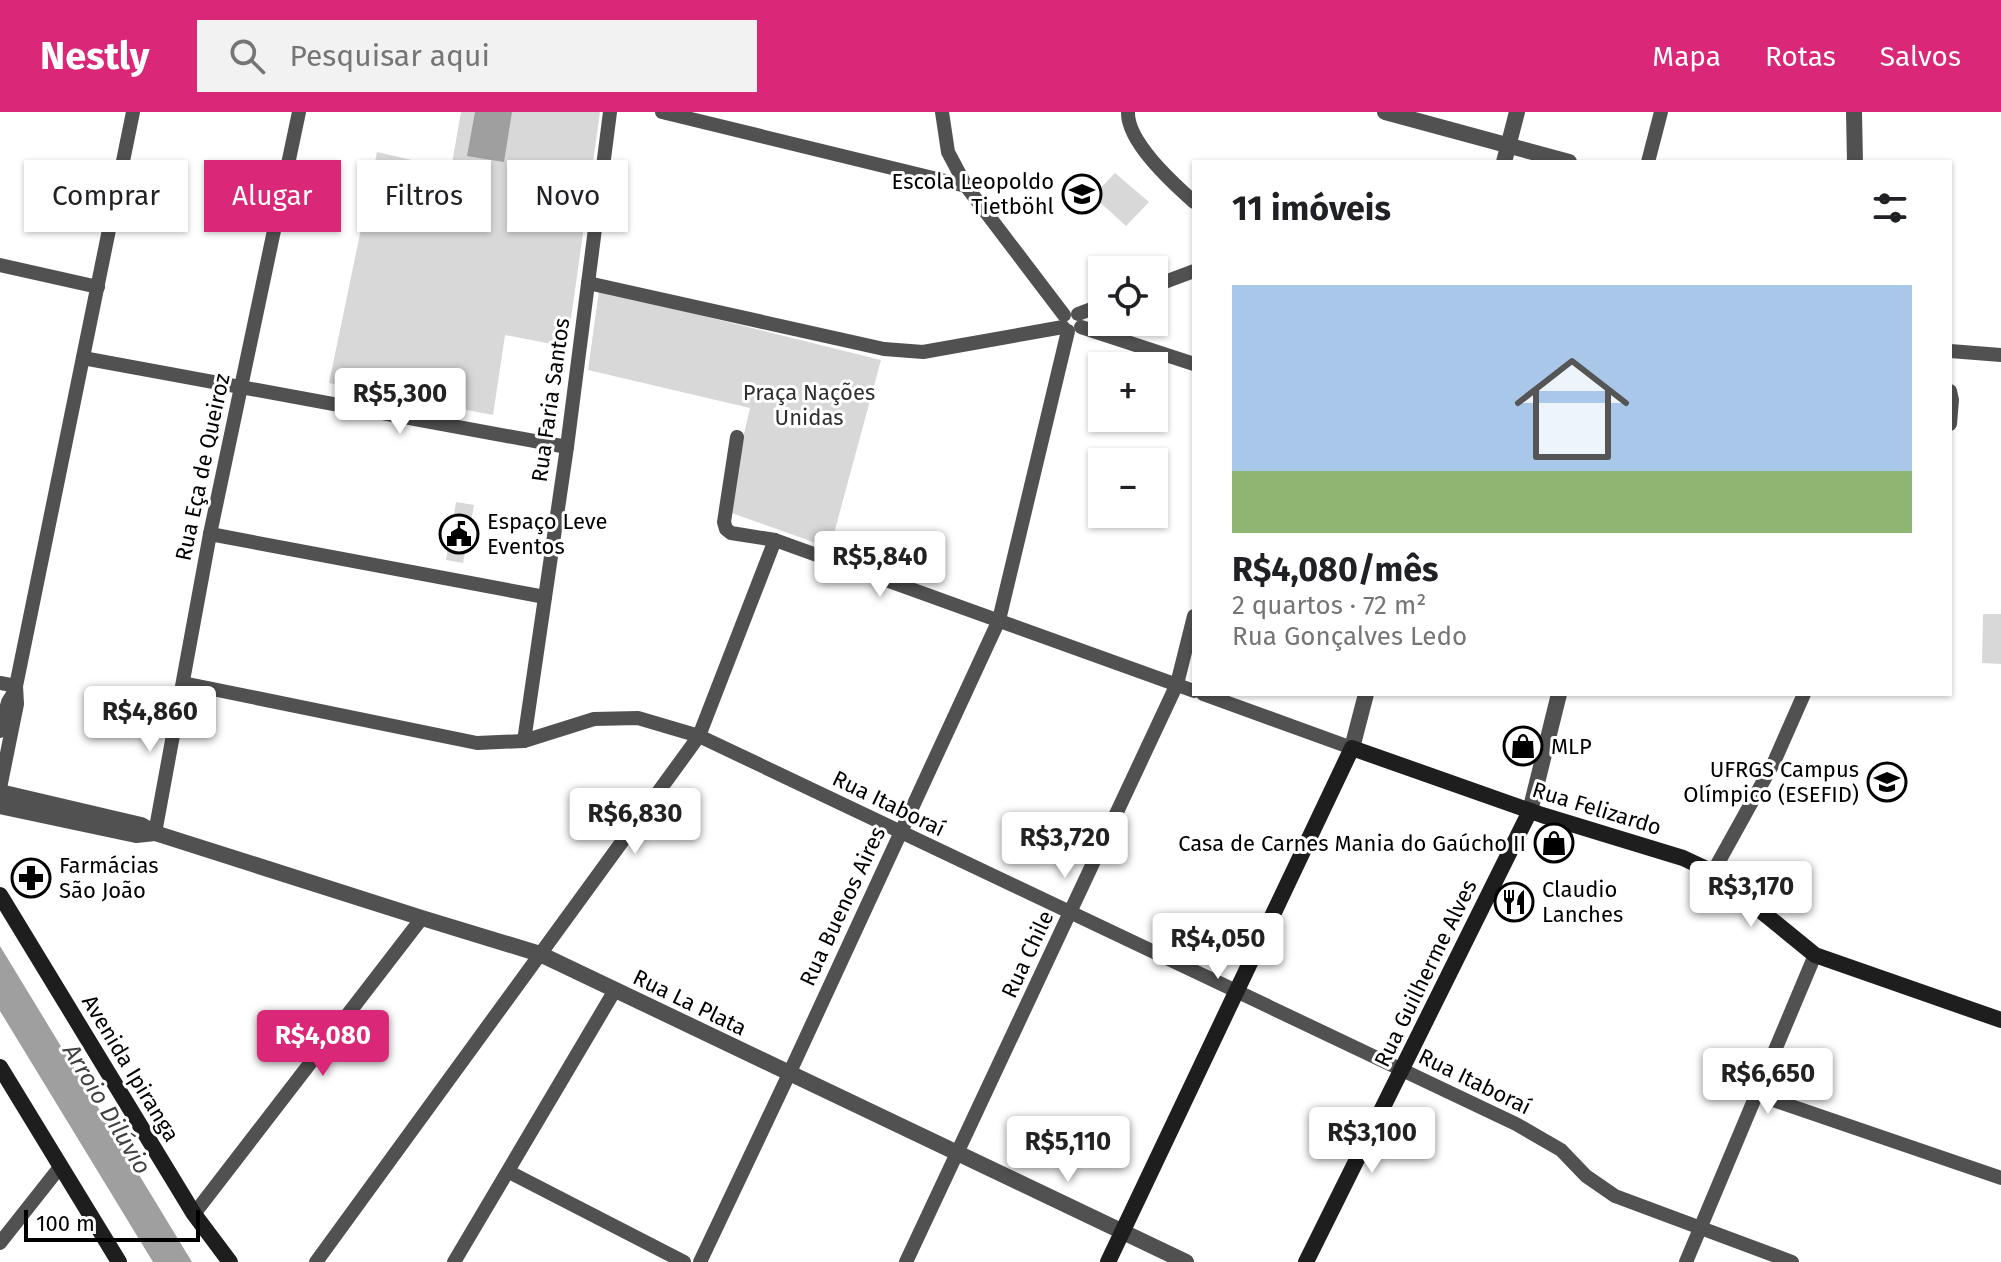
<!DOCTYPE html>
<html lang="pt">
<head>
<meta charset="utf-8">
<style>
  :root { --surface:#fff; --page:#f2f2f2; --text:#202124; --muted:#757577; --accent:#db2777 }
  body { margin:0; font-family:"Fira Sans",sans-serif; background:var(--page); color:var(--text); height:100vh; display:flex; flex-direction:column; font-size:30px; white-space:nowrap }
  * { box-sizing:border-box; margin:0 }
  p { font-size:26px; color:var(--muted) }
  .icon { flex:none; width:44px; height:44px; fill:none; stroke:currentColor; stroke-width:2; stroke-linecap:round; stroke-linejoin:round }
  .map { position:relative; flex:1; overflow:hidden }
  .side { position:absolute; left:1192px; top:48px; width:760px; height:536px; display:flex; flex-direction:column; background:var(--surface); border-radius:0px; box-shadow:0 2px 6px #0004 }
  .side>* { flex:none }
  .top-card { position:absolute; left:24px; top:48px; width:760px; height:72px; display:flex; gap:16px }
  .tools { position:absolute; left:1088px; top:144px; display:grid; gap:16px }
  .tools a { display:grid; place-items:center; width:80px; height:80px; border-radius:0px; background:var(--surface); box-shadow:0 2px 6px #0004; font-size:40px }
  .scale { position:absolute; left:24px; bottom:20px; width:176px; box-sizing:border-box; padding-left:8px; border:4px solid #000; border-top:0; font-size:22px; line-height:28px; white-space:nowrap; color:#000; -webkit-text-stroke:6px #fff; paint-order:stroke }
  .price { position:absolute; translate:-50% -68px; padding:0 18px; border-radius:8px; background:#fff; color:#222; font-size:26px; line-height:52px; filter:drop-shadow(0 2px 4px #0008) }
  .price::after { content:''; position:absolute; left:50%; top:48px; width:24px; height:18px; margin-left:-12px; background:inherit; clip-path:polygon(0 0,100% 0,50% 100%) }
  .price.on { background:var(--accent); color:#fff }
  ul { padding:0; list-style:none }
  li { display:grid; align-content:center; gap:16px; height:424px; padding:0 40px }
  li span { display:grid; place-items:center; height:248px; border-radius:0px; color:#555 }
  li>.icon { margin-inline-start:auto }
  span .icon { width:144px; height:144px; fill:#fffc; stroke-width:1 }
  li b { font-size:34px }
  h2 { display:flex; justify-content:space-between; align-items:center; height:96px; padding:0 40px; font-size:34px }
  .chip { padding:0 28px; border-radius:0px; background:var(--surface); box-shadow:0 2px 6px #0004; font-size:28px; line-height:72px }
  .chip.on { background:var(--accent); color:#fff }
  header { display:flex; align-items:center; gap:48px; box-sizing:border-box; height:112px; padding:0 40px; background:var(--accent); color:#fff }
  header strong { font-size:38px }
  nav { display:flex; gap:44px; margin-inline-start:auto; font-size:28px }
  .search { width:560px; height:72px; background:var(--page); display:flex; align-items:center; gap:20px; box-sizing:border-box; padding:0 28px; border-radius:0px; color:var(--muted); font-size:30px }
  .map>svg:first-child { display:block }
  .green { fill:#d8d8d8 }
  .water { fill:#9f9f9f }
  .lines { fill:none; stroke-linecap:round; stroke-linejoin:round }
  .minor { stroke:#515151; stroke-width:14 }
  .tertiary { stroke:#515151; stroke-width:16 }
  .secondary { stroke:#1e1e1e; stroke-width:16 }
  .labels { text-anchor:middle; stroke-width:6; stroke-linejoin:round; paint-order:stroke }
  .poi-label { font-size:22px; fill:#000; stroke:#fff; text-anchor:start }
  .park-label { font-size:22px; fill:#2f2f2f; stroke:#fff }
  .street-label { font-size:22px; fill:#000; stroke:#fff }
  .water-label { font-size:24px; font-style:italic; fill:#404040; stroke:#fff }
</style>
</head>
<body>
<header>
<strong>Nestly</strong>
<div class="search"><svg class="icon" aria-label="search" viewBox="0 0 24 24"><circle cx="10" cy="10" r="6"/><path d="M15 15l6 6"/></svg>Pesquisar aqui</div>
<nav><a>Mapa</a><a>Rotas</a><a>Salvos</a></nav>
</header>
<div class="map">
<svg width="2001" height="1150" viewBox="0 0 2001 1150">
  <rect width="100%" height="100%" fill="#fff"/>
  <g class="green">
    <polygon points="461,0 600,0 567,235 505,223 493,303 329,271 377,40 451,57"/>
    <polygon points="1115,61 1149,90 1126,114 1093,84"/>
    <polygon points="599,178 881,248 830,436 726,399 750,296 588,258"/>
    <polygon points="456,390 474,393 463,451 446,448"/>
    <polygon points="1983,502 2001,502 2001,552 1982,551"/>
  </g>
  <g class="water">
    <polygon points="475,0 512,0 504,50 467,44"/>
    <polygon points="0,834 192,1150 153,1150 0,899"/>
  </g>
  <g class="lines">
    <g class="minor">
      <polyline points="662,0 966,74"/>
      <polyline points="942,0 948,40 966,74 1064,203"/>
      <path d="M1128,0C1127,30 1173,71 1194,90"/>
      <polyline points="1648,50 1661,0"/>
      <polyline points="0,153 98,175"/>
      <polyline points="588,171 884,237 923,240 1063,215"/>
      <polyline points="1154,174 1194,159"/>
      <polyline points="1078,202 1102,193"/>
      <polyline points="1081,215 1194,252"/>
      <polyline points="1950,239 2001,243"/>
      <polyline points="83,246 567,335"/>
      <polyline points="1950,279 1952,288 1950,312"/>
      <polyline points="737,325 724,410 726,417 731,421 775,428 1194,579"/>
      <polyline points="210,422 545,485"/>
      <polyline points="0,571 16,574"/>
      <polyline points="183,571 477,631 524,629 594,607 638,606 699,624 1516,1012 1561,1038 1586,1064 1615,1084 1792,1150"/>
      <polyline points="1203,582 1352,636"/>
      <polyline points="0,619 8,590 13,582"/>
      <polyline points="524,629 567,335 610,0"/>
      <polyline points="0,676 17,592 16,574 133,0"/>
      <polyline points="155,721 210,422 299,0"/>
      <polyline points="1713,760 1774,650 1804,582"/>
      <polyline points="1756,982 2001,1066"/>
      <polyline points="509,1060 684,1150"/>
      <polyline points="194,1102 422,806"/>
      <polyline points="0,1131 60,1055"/>
      <polyline points="316,1150 699,624 775,428"/>
      <polyline points="454,1150 615,878"/>
      <polyline points="700,1150 789,962 999,508 1068,219"/>
      <polyline points="906,1150 1177,572 1194,504"/>
      <polyline points="1686,1150 1815,843"/>
    </g>
    <g class="tertiary">
      <polyline points="1385,0 1569,50"/>
      <polyline points="1854,0 1855,50"/>
      <polyline points="1504,50 1517,0"/>
      <polyline points="1352,636 1366,582"/>
      <polyline points="0,680 141,713 155,721 422,806 540,842 1186,1150"/>
      <polyline points="0,694 136,723 155,721"/>
      <polyline points="1530,699 1559,582"/>
    </g>
    <g class="secondary">
      <polyline points="0,783 194,1102 230,1150"/>
      <polyline points="0,955 119,1150"/>
      <polyline points="1108,1150 1352,636 1542,703 1683,746 1713,760 1815,843 2001,908"/>
      <polyline points="1306,1150 1530,699"/>
    </g>
  </g>
  <defs>
    <symbol id="school-ring" viewBox="-11 -11 22 22"><circle r="9.5" fill="#fff" stroke="#000" stroke-width="1.5"/><path d="M0-5L7-2L0 1L-7-2ZM-4 1L0 2.5L4 1V4Q0 6-4 4Z" fill="#000"/></symbol>
    <symbol id="civic-ring" viewBox="-11 -11 22 22"><circle r="9.5" fill="#fff" stroke="#000" stroke-width="1.5"/><path d="M-.6-6.5H3V-4.5H.6V-3L4-1V1h2V6H-6V1h2V-1L-.6-3ZM-1.2 2.5V6h2.4V2.5Z" fill="#000"/></symbol>
    <symbol id="shop-ring" viewBox="-11 -11 22 22"><circle r="9.5" fill="#fff" stroke="#000" stroke-width="1.5"/><path d="M-5-2.5h2.3a2.7 3.5 0 0 1 5.4 0H5L5.5 6h-11ZM-1.5-2.5h3a1.5 2.3 0 0 0-3 0Z" fill="#000"/></symbol>
    <symbol id="university-ring" viewBox="-11 -11 22 22"><circle r="9.5" fill="#fff" stroke="#000" stroke-width="1.5"/><path d="M0-5L7-2L0 1L-7-2ZM-4 1L0 2.5L4 1V4Q0 6-4 4Z" fill="#000"/></symbol>
    <symbol id="pharmacy-ring" viewBox="-11 -11 22 22"><circle r="9.5" fill="#fff" stroke="#000" stroke-width="1.5"/><path d="M-2-6h4v4h4v4h-4v4h-4v-4h-4v-4h4Z" fill="#000"/></symbol>
    <symbol id="restaurant-ring" viewBox="-11 -11 22 22"><circle r="9.5" fill="#fff" stroke="#000" stroke-width="1.5"/><path d="M-5-6h1v4h1v-4h1v4h1v-4h1v5L-1.5 .5V6h-2V.5L-5-1ZM5-6V6H3V1.5H1.5Q1.5-4 5-6Z" fill="#000"/></symbol>
  </defs>
  <g fill-rule="evenodd">
    <use href="#school-ring" x="1060" y="60" width="44" height="44"/>
    <use href="#civic-ring" x="437" y="400" width="44" height="44"/>
    <use href="#shop-ring" x="1501" y="612" width="44" height="44"/>
    <use href="#university-ring" x="1865" y="648" width="44" height="44"/>
    <use href="#shop-ring" x="1532" y="709" width="44" height="44"/>
    <use href="#pharmacy-ring" x="9" y="744" width="44" height="44"/>
    <use href="#restaurant-ring" x="1492" y="768" width="44" height="44"/>
  </g>
  <g class="labels">
    <g class="poi-label">
      <text x="1054" y="77" text-anchor="end">Escola Leopoldo<tspan x="1054" dy="25">Tietböhl</tspan></text>
      <text x="487" y="417">Espaço Leve<tspan x="487" dy="25">Eventos</tspan></text>
      <text x="1551" y="642">MLP</text>
      <text x="1859" y="665" text-anchor="end">UFRGS Campus<tspan x="1859" dy="25">Olímpico (ESEFID)</tspan></text>
      <text x="1526" y="739" text-anchor="end">Casa de Carnes Mania do Gaúcho II</text>
      <text x="59" y="761">Farmácias<tspan x="59" dy="25">São João</tspan></text>
      <text x="1542" y="785">Claudio<tspan x="1542" dy="25">Lanches</tspan></text>
    </g>
    <g class="park-label">
      <text x="809" y="288">Praça Nações<tspan x="809" dy="25">Unidas</tspan></text>
    </g>
    <g class="street-label">
      <text transform="translate(550 288) rotate(-82)" y="8">Rua Faria Santos</text>
      <text transform="translate(202 355) rotate(-78)" y="8">Rua Eça de Queiroz</text>
      <text transform="translate(889 691) rotate(26)" y="8">Rua Itaboraí</text>
      <text transform="translate(1597 696) rotate(17)" y="8">Rua Felizardo</text>
      <text transform="translate(842 794) rotate(-65)" y="8">Rua Buenos Aires</text>
      <text transform="translate(1027 842) rotate(-65)" y="8">Rua Chile</text>
      <text transform="translate(1425 861) rotate(-64)" y="8">Rua Guilherme Alves</text>
      <text transform="translate(690 890) rotate(26)" y="8">Rua La Plata</text>
      <text transform="translate(131 956) rotate(59)" y="8">Avenida Ipiranga</text>
      <text transform="translate(1475 969) rotate(26)" y="8">Rua Itaboraí</text>
    </g>
    <g class="water-label">
      <text transform="translate(107 997) rotate(59)" y="8">Arroio Dilúvio</text>
    </g>
  </g>
</svg>
<div class="tools">
<a><svg class="icon" aria-label="locate" viewBox="0 0 24 24"><circle cx="12" cy="12" r="6"/><path d="M12 2v4M12 18v4M2 12h4M18 12h4"/></svg></a>
<a>+</a>
<a>−</a>
</div>
<div class="scale">100 m</div>
<b class="price" style="left:400px;top:324px">R$5,300</b>
<b class="price" style="left:880px;top:487px">R$5,840</b>
<b class="price" style="left:150px;top:642px">R$4,860</b>
<b class="price" style="left:635px;top:744px">R$6,830</b>
<b class="price" style="left:1065px;top:768px">R$3,720</b>
<b class="price" style="left:1751px;top:817px">R$3,170</b>
<b class="price" style="left:1218px;top:869px">R$4,050</b>
<b class="price on" style="left:323px;top:966px">R$4,080</b>
<b class="price" style="left:1768px;top:1004px">R$6,650</b>
<b class="price" style="left:1372px;top:1063px">R$3,100</b>
<b class="price" style="left:1068px;top:1072px">R$5,110</b>
<div class="top-card">
<a class="chip">Comprar</a>
<a class="chip on">Alugar</a>
<a class="chip">Filtros</a>
<a class="chip">Novo</a>
</div>
<section class="side">
<h2>11 imóveis<svg class="icon" aria-label="filters" viewBox="0 0 24 24"><path d="M4 7h16M4 17h16"/><circle cx="9" cy="7" r="2"/><circle cx="15" cy="17" r="2"/></svg></h2>
<ul>
<li><span style="background:linear-gradient(#a9c7e8 75%,#8fb573 0)"><svg class="icon" aria-label="home" viewBox="0 0 24 24"><path d="M3 11l9-7 9 7M6 9v11h12V9"/></svg></span><div><b>R$4,080/mês</b><p>2 quartos · 72 m²</p><p>Rua Gonçalves Ledo</p></div></li>
</ul>
</section>
</div>
</body>
</html>
